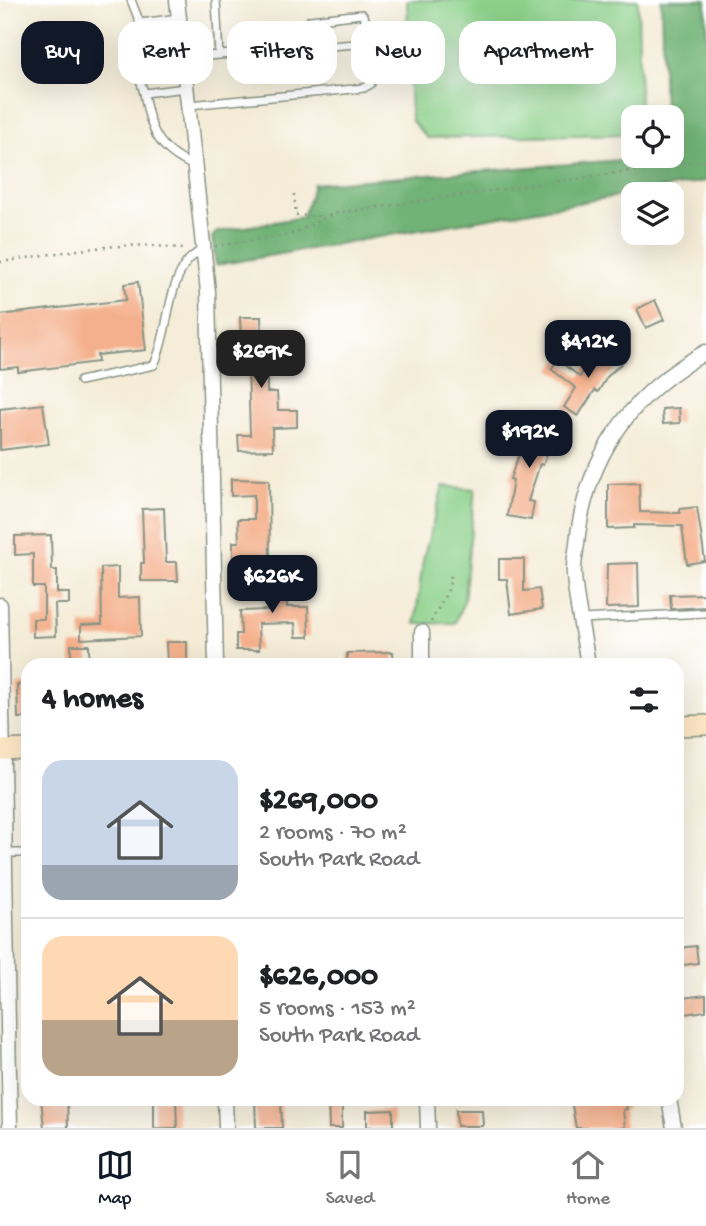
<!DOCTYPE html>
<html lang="en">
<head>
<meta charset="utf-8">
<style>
  :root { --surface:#fff; --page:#f2f2f2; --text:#202124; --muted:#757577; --line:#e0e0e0; --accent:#111827 }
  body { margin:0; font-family:"Gochi Hand",sans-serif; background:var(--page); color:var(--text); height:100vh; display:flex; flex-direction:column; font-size:26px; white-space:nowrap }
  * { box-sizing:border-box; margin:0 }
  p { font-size:23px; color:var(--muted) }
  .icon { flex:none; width:38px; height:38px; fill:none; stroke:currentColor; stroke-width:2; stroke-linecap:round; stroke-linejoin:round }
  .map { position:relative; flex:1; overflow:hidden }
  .side { position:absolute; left:21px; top:658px; width:663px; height:448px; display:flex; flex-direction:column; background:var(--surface); border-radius:21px; box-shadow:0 7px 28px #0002 }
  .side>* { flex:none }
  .hud { position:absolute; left:21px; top:21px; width:665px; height:63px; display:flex; gap:14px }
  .fabs { position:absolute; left:621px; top:105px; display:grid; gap:14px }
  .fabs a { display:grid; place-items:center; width:63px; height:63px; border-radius:14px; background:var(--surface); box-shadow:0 7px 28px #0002; font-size:35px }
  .price { position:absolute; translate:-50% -60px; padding:0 16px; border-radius:14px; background:var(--accent); color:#fff; font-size:23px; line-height:46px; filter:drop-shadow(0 2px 4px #0008) }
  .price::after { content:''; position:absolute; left:50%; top:42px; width:21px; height:16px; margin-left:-10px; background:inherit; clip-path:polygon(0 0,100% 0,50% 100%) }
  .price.on { background:#222; color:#fff }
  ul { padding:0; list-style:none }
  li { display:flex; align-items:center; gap:21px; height:175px; padding:0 21px }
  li+li { border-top:2px solid var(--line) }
  li span { display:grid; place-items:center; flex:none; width:196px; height:140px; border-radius:21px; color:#555 }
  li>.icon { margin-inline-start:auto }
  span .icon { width:84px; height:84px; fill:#fffc; stroke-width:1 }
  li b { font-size:30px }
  h2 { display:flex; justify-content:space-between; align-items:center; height:84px; padding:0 21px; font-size:30px }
  .pill { padding:0 24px; border-radius:21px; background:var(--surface); box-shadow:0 7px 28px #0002; font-size:24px; line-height:63px }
  .pill.on { background:var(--accent); color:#fff }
  .tabs { display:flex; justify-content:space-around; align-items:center; height:98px; border-top:2px solid var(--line); background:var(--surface); font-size:19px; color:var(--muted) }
  .tabs a { display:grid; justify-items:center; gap:4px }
  .tabs .on { color:var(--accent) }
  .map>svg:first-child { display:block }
  .green { fill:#8cd08a; stroke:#56865f; stroke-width:2 }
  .forest { fill:#71b276; stroke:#487855; stroke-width:2 }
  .building { fill:#f4b08c }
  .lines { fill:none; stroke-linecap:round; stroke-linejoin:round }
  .lane-casing { stroke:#8a9486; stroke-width:10 }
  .street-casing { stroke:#8a9486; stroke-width:17 }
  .secondary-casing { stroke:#8a9486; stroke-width:22 }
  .path { stroke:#8a9486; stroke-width:2.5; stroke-dasharray:2 5; stroke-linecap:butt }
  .lane { stroke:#fff; stroke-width:7 }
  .street { stroke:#fff; stroke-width:14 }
  .secondary { stroke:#fce6c4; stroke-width:19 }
</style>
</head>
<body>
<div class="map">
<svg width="706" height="1128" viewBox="0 0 706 1128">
  <rect width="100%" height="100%" fill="#fff"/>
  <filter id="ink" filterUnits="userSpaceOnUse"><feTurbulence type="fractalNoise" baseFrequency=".0143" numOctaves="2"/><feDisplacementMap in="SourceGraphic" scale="14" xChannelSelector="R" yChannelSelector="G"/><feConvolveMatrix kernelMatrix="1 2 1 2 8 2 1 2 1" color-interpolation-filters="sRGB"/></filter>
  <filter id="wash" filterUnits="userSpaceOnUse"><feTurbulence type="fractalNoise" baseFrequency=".00686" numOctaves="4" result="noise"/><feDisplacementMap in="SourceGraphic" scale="28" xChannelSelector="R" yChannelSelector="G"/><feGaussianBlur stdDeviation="1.57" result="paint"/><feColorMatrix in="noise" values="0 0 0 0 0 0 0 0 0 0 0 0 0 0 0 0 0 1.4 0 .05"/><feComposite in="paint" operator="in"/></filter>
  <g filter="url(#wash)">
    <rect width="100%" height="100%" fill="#f4ecd7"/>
    <g class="green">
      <polygon points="407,0 638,0 640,117 634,117 633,134 427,138 411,120"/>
      <polygon points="443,486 475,489 464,601 455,623 415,624 423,560"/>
    </g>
    <path class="forest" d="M661,0H706V181L216,265L212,237L217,232L303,217C306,205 312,196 313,184L672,156V117H664Z"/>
    <g id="blocks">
      <g class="building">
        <polygon points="138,282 146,350 97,355 98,362 18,372 18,367 0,369 0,315 126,300 124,284"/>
        <polygon points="655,300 664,320 646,328 637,309"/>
        <polygon points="240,317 261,317 262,346 277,345 277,364 267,364 267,392 277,392 278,410 297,410 297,427 272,428 273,450 239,451 238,435 250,435 248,365 242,365"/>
        <polygon points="614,348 625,360 607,377 598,392 595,390 578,416 564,407 576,388 551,369 558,360 580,377 588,363 594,367"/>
        <polygon points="43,404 49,444 0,450 0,409"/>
        <polygon points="679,408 680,423 663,424 662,409"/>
        <polygon points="542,418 558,423 543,465 540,464 528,501 534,502 531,520 507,516 513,480 510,479 516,462 526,440 534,442"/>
        <polygon points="231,479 269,480 270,560 233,561 233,542 239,542 238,519 254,519 254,495 231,496"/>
        <polygon points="639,483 640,512 680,513 680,509 697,507 705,561 687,564 682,526 634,525 634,528 608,529 608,484"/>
        <polygon points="164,508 166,562 177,562 178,581 141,581 141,563 144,563 142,509"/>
        <polygon points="51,535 52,570 57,570 57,593 69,593 69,604 55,604 56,636 33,637 33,619 44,619 44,587 33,587 33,554 15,555 15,536"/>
        <polygon points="499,559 524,559 524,591 539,589 542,609 511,614 507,579 499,579"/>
        <polygon points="638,563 639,607 606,608 607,564"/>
        <polygon points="118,567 118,598 140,597 141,636 81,639 81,625 102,624 101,568"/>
        <polygon points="268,573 286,573 287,607 308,607 309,637 296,637 295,623 258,624 259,650 236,650 236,634 241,634 240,611 268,610"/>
        <polygon points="706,594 706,607 671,609 670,595"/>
        <polygon points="166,642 187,642 187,665 167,665"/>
        <rect x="71" y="645" width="18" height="20"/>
        <polygon points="393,652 394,665 347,665 347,653"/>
        <polygon points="28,684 28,718 18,718 17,685"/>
        <polygon points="696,946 698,963 677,966 677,948"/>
        <polygon points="706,995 706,1011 684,1014 682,998"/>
        <polygon points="41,1099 67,1099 68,1128 44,1128"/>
        <polygon points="154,1099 176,1099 177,1128 154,1128"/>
        <polygon points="255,1099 281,1099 282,1128 256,1128"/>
        <polygon points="328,1099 342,1099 342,1128 329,1128"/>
        <polygon points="579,1099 625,1099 627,1109 623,1110 625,1128 576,1128 571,1100"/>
        <polygon points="393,1110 393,1126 367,1127 367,1111"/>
        <polygon points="456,1110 482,1110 483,1126 457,1126"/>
      </g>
    </g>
  </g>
  <g filter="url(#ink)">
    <use href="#blocks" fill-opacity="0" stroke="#8a9486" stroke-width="2"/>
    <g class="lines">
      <defs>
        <g id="lane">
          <polyline points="131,0 140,23"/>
          <polyline points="310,20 362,14 367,22 368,43"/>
          <polyline points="184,58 219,55 216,0"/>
          <path d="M186,88L144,93C150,130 158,150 194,166"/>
          <polyline points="144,93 133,55 140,23 179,18"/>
          <polyline points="189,105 364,88 371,84 368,43 219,55"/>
          <path d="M80,381L154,365C169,333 166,292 186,263C190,257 197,253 203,249"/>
          <polyline points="581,619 706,613"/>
          <polyline points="4,853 28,853"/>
        </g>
        <g id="street">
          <polyline points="177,0 208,292 216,665"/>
          <polyline points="0,605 10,1128"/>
          <polyline points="422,665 422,632"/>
          <path d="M588,665C584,636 576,605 574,575C573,565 576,553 577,543C586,457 630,394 706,352"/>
          <polyline points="225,1099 226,1128"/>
          <polyline points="427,1099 428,1128"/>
          <polyline points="669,1099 674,1128"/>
        </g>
        <g id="secondary">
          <polyline points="677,726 706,725"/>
          <polyline points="0,750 28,749"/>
        </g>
      </defs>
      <use href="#lane" class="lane-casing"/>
      <use href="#street" class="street-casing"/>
      <use href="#secondary" class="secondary-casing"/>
      <g class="path">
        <polyline points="294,194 296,215 323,217"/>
        <path d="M215,246L289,235C306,229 320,218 337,213L706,160"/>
        <path d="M0,262C62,253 122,239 184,249"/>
        <polyline points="431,622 449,588 451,574"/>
      </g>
      <use href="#lane" class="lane"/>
      <use href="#street" class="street"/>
      <use href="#secondary" class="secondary"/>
    </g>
  </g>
</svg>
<div class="fabs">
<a><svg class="icon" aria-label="locate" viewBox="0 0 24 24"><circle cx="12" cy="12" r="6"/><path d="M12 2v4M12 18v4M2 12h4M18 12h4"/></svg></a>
<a><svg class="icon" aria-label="layers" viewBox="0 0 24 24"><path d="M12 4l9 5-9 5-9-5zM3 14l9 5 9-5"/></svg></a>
</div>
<b class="price" style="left:588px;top:380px">$412K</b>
<b class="price on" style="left:261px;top:390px">$269K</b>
<b class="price" style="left:529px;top:470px">$192K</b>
<b class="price" style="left:272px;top:615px">$626K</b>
<div class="hud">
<a class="pill on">Buy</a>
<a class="pill">Rent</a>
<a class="pill">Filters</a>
<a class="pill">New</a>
<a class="pill">Apartment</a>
</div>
<section class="side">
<h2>4 homes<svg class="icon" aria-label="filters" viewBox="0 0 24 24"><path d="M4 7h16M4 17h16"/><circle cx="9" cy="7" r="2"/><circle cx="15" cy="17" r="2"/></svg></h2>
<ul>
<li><span style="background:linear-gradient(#c9d6e8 75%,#9aa5b1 0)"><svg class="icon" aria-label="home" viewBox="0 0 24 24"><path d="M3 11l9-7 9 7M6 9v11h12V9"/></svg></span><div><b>$269,000</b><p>2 rooms · 70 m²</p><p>South Park Road</p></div></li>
<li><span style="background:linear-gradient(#ffd9b3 60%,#b9a48a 0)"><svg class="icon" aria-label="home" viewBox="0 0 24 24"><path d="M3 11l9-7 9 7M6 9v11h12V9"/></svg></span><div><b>$626,000</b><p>5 rooms · 153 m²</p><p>South Park Road</p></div></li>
</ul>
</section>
</div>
<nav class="tabs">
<a class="on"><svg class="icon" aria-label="map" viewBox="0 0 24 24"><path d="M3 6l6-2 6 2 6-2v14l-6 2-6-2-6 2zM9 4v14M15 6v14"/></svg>Map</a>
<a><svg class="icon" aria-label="saved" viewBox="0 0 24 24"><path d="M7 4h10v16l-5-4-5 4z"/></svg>Saved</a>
<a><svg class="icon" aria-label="home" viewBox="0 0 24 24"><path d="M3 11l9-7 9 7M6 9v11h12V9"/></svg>Home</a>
</nav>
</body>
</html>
